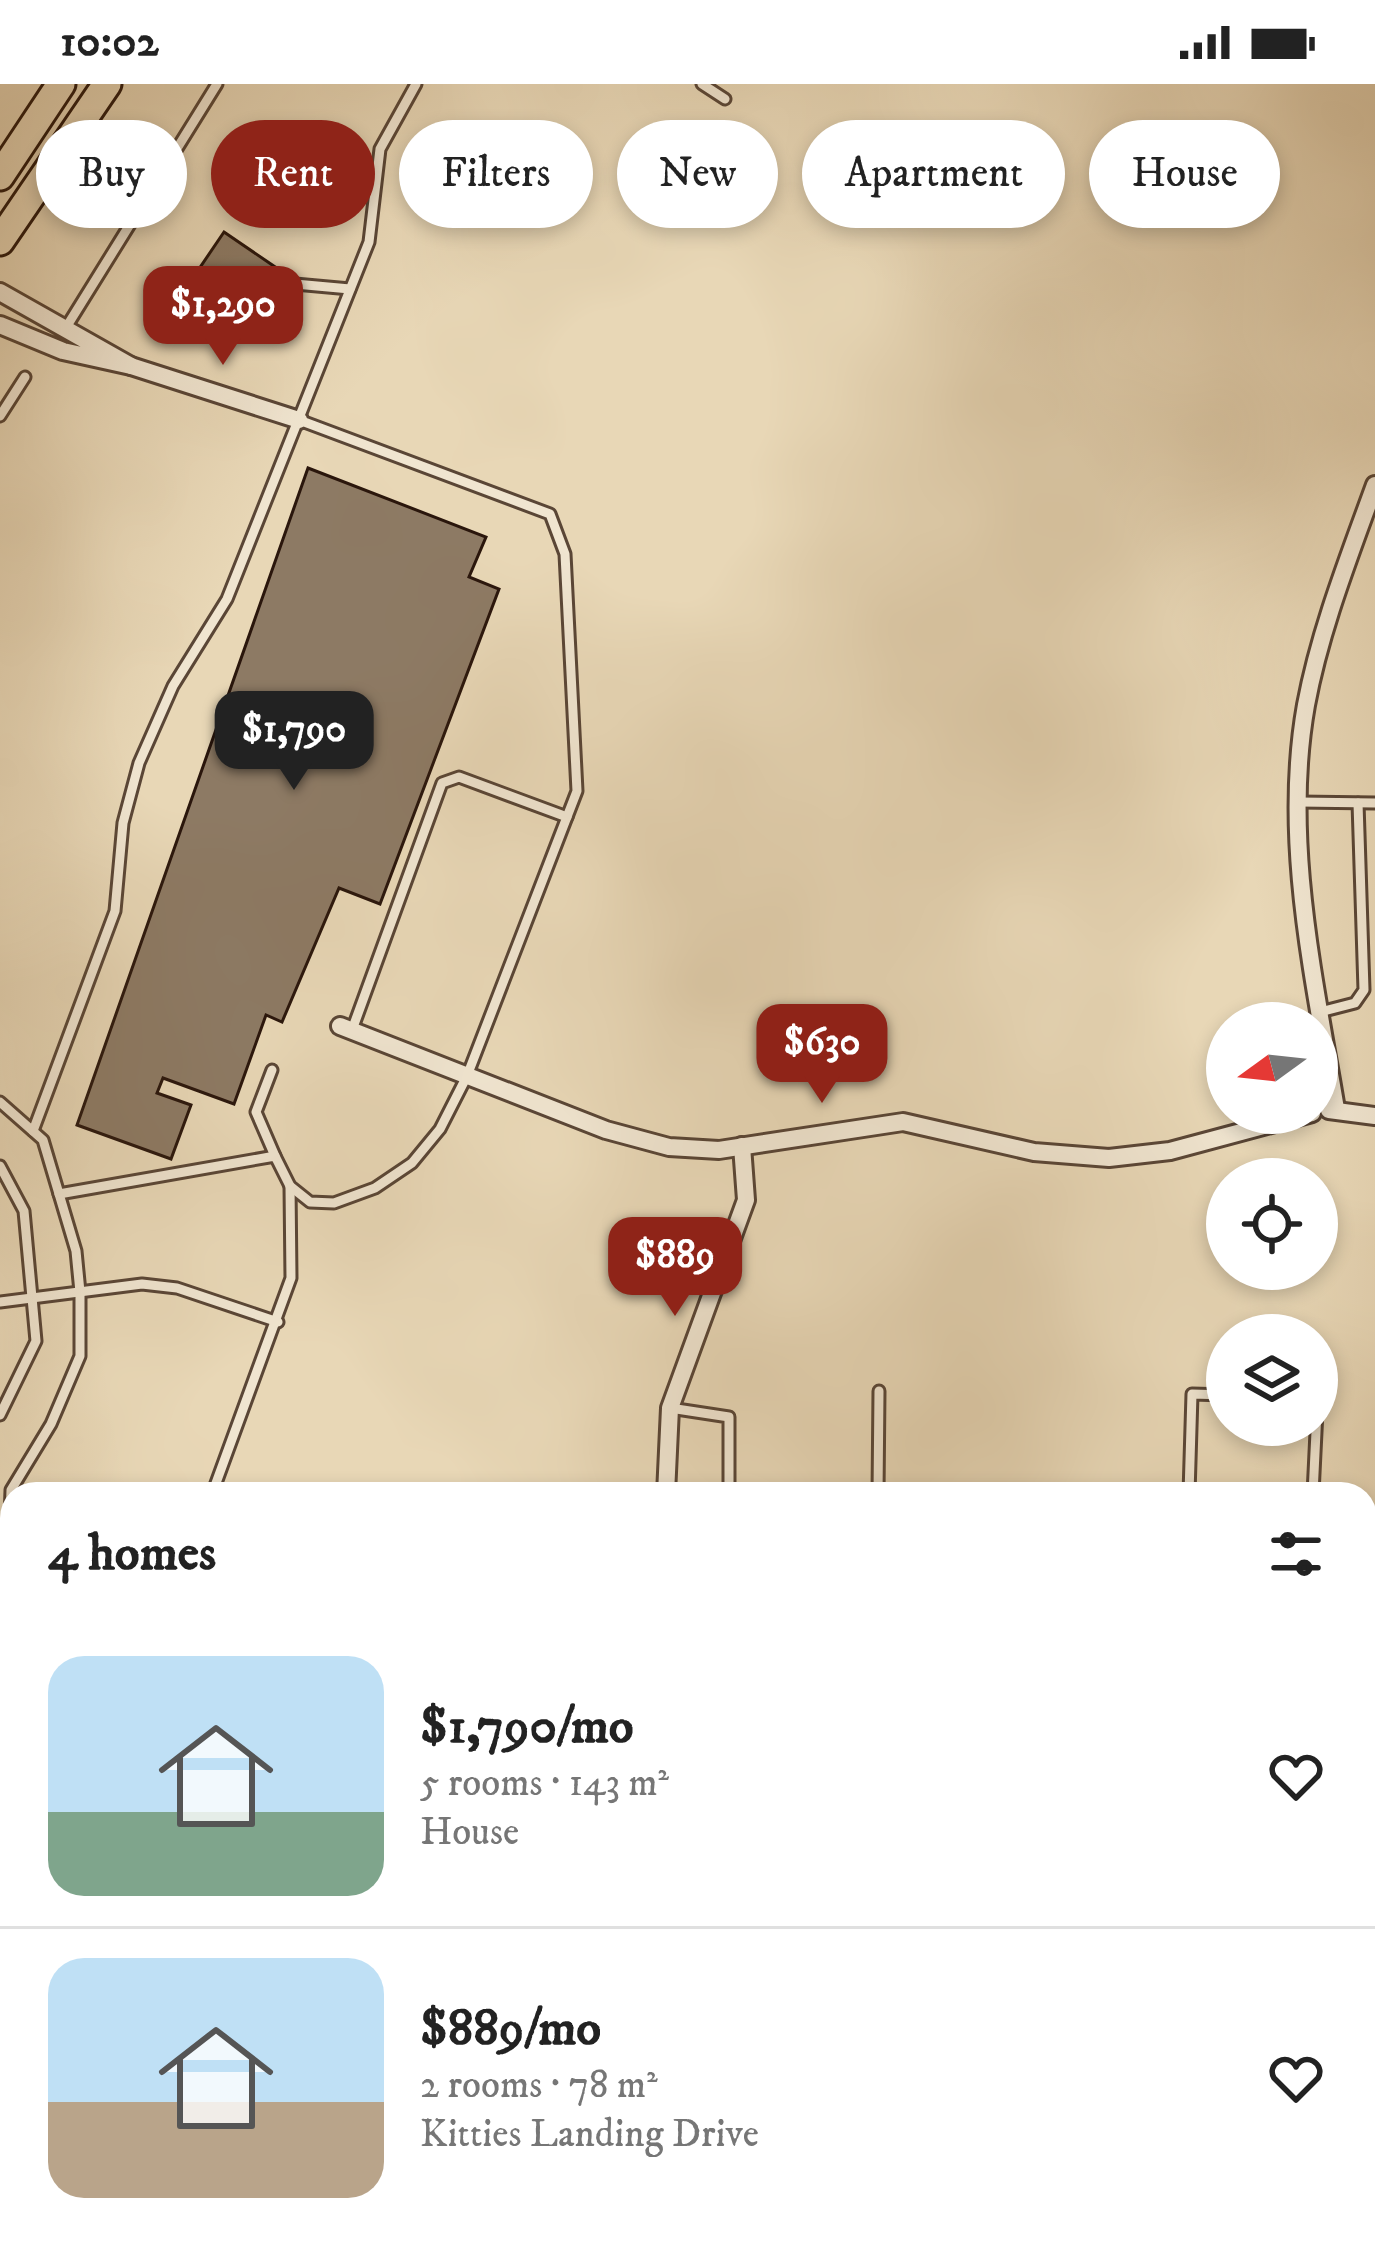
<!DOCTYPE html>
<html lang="en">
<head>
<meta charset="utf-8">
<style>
  :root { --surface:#fff; --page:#f6f6f6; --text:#222; --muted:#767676; --line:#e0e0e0; --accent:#8f2418 }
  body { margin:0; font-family:"IM FELL DW Pica",serif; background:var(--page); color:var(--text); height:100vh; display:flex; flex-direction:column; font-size:45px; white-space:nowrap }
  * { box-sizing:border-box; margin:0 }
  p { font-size:39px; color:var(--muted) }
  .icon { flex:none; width:66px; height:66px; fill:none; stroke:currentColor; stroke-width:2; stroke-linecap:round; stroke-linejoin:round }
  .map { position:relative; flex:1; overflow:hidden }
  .sheet { position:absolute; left:0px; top:1398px; width:1377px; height:771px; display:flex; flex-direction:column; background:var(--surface); border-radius:36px 36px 0 0; box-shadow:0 6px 18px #0003 }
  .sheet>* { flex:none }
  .guide { position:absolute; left:36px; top:36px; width:1305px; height:108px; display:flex; gap:24px }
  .needle { width:78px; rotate:255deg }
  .fabs { position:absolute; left:1206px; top:918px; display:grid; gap:24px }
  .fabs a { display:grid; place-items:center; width:132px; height:132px; border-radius:50%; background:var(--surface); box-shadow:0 6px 18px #0003; font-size:60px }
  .price { position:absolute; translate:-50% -102px; padding:0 27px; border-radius:24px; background:var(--accent); color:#fff; font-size:39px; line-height:78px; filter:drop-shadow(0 3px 6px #0008) }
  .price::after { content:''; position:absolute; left:50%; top:72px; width:36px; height:27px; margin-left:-18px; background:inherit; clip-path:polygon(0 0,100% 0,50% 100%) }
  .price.current { background:#222; color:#fff }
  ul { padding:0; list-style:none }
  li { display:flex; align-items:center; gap:36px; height:300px; padding:0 48px }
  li+li { border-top:3px solid var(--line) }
  li span { display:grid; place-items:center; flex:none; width:336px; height:240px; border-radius:36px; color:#555 }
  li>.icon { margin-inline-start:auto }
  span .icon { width:144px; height:144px; fill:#fffc; stroke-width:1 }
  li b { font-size:51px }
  h2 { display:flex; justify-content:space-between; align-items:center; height:144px; padding:0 48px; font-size:51px }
  .pill { padding:0 42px; border-radius:54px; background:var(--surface); box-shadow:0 6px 18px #0003; font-size:42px; line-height:108px }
  .pill.current { background:var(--accent); color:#fff }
  .status { display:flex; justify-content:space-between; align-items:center; height:84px; padding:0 60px; background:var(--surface); direction:ltr }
  .status svg { height:33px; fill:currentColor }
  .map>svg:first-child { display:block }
  .building { fill:#8d7a64; stroke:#2a160c; stroke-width:3 }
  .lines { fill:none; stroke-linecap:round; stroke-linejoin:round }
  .service-casing { stroke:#5a4636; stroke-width:15 }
  .minor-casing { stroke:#5a4636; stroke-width:22 }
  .primary-casing { stroke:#2a160c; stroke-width:33 }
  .trunk-casing { stroke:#2a160c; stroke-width:33 }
  .service { stroke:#f0e5d0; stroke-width:9 }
  .minor { stroke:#f0e5d0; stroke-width:16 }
  .primary { stroke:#e8d7b6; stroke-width:27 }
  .trunk { stroke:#e8d7b6; stroke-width:27 }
</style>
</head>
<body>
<div class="status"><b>10:02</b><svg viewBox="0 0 49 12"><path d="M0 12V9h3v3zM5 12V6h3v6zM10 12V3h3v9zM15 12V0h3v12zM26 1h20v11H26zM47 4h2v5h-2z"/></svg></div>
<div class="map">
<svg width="1375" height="2168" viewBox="0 0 1375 2168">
  <rect width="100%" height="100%" fill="#e8d7b6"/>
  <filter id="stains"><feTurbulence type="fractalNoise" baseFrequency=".00167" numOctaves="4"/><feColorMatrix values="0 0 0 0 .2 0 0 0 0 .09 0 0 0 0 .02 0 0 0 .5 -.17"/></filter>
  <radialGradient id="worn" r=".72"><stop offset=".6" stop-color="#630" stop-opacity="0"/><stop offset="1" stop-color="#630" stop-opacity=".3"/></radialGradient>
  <g class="building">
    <polygon points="224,148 281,187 241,247 184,207"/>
    <polygon points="308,384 486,453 469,493 499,505 380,820 339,804 282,938 266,931 234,1020 163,994 157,1009 191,1021 171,1075 77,1041"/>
    <rect x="0" y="1500" width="12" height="73"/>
  </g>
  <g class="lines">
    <defs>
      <g id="service">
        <polyline points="702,0 725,15"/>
        <polyline points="295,200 350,205"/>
        <polyline points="67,242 217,0"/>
        <polyline points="0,332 25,293"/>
        <polyline points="1299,718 1375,719"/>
        <polyline points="1320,928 1355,919 1364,906 1358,719"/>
        <polyline points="352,946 442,699 459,693 567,733"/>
        <polyline points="272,986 256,1028 275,1072"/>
        <polyline points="0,1018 43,1056 76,1167 80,1208 80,1272 51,1340 11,1406 9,1465 0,1466"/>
        <polyline points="33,1047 115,827 123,739 139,679 173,602 227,515 369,158 380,65 416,0"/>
        <polyline points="0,1082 24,1127 36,1257 0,1331"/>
        <polyline points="59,1110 275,1072 290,1102 310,1118 334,1119 375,1104 412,1079 440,1045 467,992 577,707 565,470 550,430 299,336"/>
        <polyline points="0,1218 142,1200 177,1204 278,1238"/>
        <polyline points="670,1324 729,1333 729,1410"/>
        <polyline points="212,1410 291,1194 290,1102"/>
        <polyline points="878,1410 879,1307"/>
        <polyline points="1189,1410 1192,1310 1227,1311"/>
        <polyline points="1313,1410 1317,1327"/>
        <polyline points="1367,1486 1375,1447"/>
        <polyline points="0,1606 12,1606"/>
        <polyline points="213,2157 213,2168"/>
        <polyline points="1007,2157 1008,2168"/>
      </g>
      <g id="minor">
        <polyline points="0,208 131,282 63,267 0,241"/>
        <polyline points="131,282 299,336"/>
        <polyline points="340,942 606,1046 669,1063 719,1066 903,1038 1034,1068 1109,1074 1170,1067 1312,1029"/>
        <path d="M1336,1025C1314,893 1282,755 1306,621C1320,546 1349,473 1375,401"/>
        <polyline points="1329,1026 1375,1032"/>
        <polyline points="666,1410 670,1324 746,1116 742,1062"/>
        <polyline points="1365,1486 1375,1487"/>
        <polyline points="0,1896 12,1894"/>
        <polyline points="1365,2061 1375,2060"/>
        <polyline points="0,2094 12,2091"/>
        <polyline points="114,2157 114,2168"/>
        <polyline points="164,2157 164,2168"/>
        <polyline points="953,2157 954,2168"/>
      </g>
      <g id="primary">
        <polyline points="0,1676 12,1676"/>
        <polyline points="0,1707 12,1708"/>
        <polyline points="1365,1710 1375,1711"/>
        <polyline points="1365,1742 1375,1742"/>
      </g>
      <g id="trunk">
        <polyline points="0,92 61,0"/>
        <polyline points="0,157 107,0"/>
      </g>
    </defs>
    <use href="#service" class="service-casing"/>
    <use href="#minor" class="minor-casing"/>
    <use href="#primary" class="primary-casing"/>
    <use href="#trunk" class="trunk-casing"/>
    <use href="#service" class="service"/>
    <use href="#minor" class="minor"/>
    <use href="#primary" class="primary"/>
    <use href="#trunk" class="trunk"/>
  </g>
  <rect width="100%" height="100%" filter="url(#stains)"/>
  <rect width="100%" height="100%" fill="url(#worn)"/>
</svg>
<div class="fabs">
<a><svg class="needle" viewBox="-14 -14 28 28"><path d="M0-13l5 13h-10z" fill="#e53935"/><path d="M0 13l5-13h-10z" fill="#767676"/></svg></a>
<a><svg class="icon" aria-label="locate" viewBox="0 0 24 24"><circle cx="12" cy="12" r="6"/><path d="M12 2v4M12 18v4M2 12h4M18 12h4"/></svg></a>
<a><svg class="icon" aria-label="layers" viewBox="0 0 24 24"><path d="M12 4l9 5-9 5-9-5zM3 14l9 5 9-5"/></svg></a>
</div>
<b class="price" style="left:223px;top:284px">$1,290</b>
<b class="price current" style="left:294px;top:709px">$1,790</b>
<b class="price" style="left:822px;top:1022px">$630</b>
<b class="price" style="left:675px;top:1235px">$889</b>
<div class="guide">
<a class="pill">Buy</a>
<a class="pill current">Rent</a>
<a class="pill">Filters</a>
<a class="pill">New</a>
<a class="pill">Apartment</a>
<a class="pill">House</a>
</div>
<section class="sheet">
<h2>4 homes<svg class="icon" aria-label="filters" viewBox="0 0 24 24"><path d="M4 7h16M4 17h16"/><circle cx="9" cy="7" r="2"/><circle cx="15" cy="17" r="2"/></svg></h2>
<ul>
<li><span style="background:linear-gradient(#bfe0f5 65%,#7fa58c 0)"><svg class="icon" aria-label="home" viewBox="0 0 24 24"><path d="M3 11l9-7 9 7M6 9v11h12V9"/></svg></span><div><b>$1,790/mo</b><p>5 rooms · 143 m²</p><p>House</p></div><svg class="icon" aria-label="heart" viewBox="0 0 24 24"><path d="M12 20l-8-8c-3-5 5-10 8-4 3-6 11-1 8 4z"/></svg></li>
<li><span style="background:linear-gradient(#bfe0f5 60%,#b9a48a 0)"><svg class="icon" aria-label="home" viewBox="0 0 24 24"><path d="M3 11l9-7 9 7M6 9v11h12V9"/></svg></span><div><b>$889/mo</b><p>2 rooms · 78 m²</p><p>Kitties Landing Drive</p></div><svg class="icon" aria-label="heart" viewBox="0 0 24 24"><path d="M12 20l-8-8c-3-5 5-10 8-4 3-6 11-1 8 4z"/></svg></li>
</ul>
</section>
</div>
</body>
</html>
